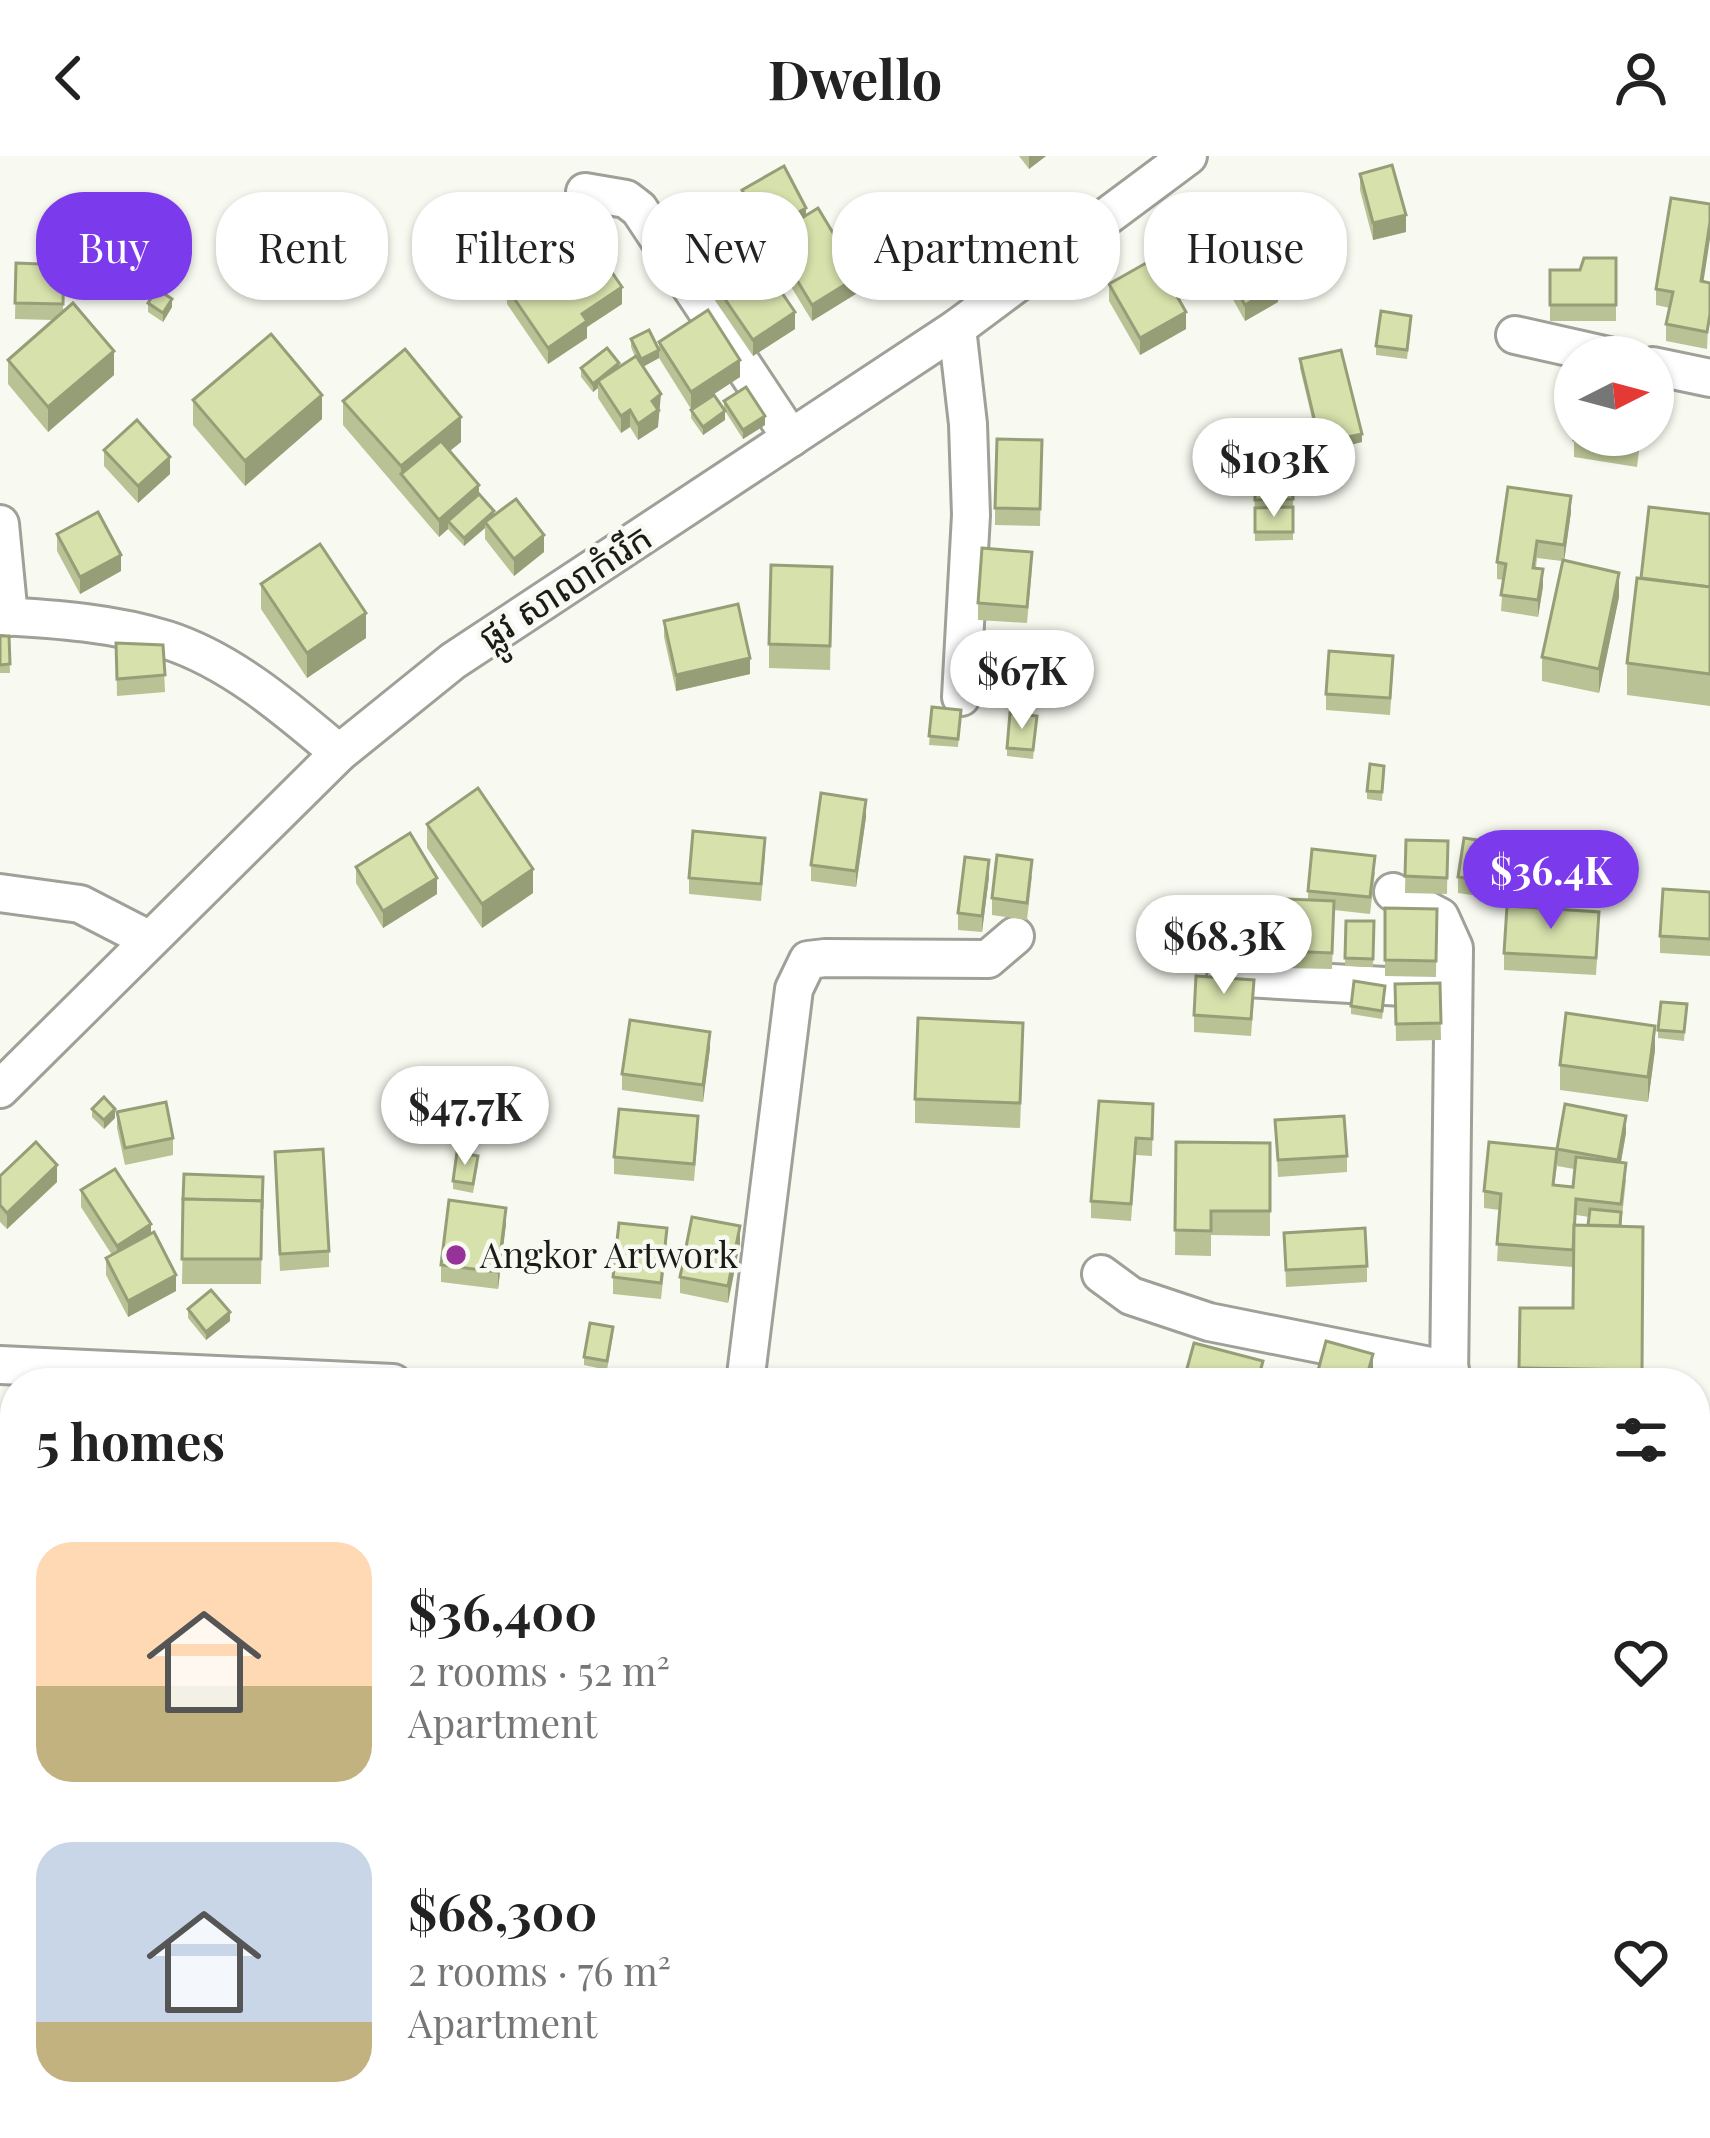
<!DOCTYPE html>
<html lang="en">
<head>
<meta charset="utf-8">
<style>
  :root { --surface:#fff; --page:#f2f2f2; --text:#222; --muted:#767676; --accent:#7c3aed }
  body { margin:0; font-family:"Playfair Display","Noto Sans Khmer",serif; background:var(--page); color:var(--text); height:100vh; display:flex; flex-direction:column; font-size:45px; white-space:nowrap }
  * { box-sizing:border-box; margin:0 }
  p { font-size:39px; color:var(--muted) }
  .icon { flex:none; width:66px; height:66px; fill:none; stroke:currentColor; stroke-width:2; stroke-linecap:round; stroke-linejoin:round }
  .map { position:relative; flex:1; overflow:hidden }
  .drawer { position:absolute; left:0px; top:1212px; width:1710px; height:771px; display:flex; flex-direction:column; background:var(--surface); border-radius:48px 48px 0 0; box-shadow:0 3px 9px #0004 }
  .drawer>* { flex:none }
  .hud { position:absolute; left:36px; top:36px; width:1638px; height:108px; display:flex; gap:24px }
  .needle { width:78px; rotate:84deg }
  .fabs { position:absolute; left:1554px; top:180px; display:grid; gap:24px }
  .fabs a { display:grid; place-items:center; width:120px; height:120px; border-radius:50%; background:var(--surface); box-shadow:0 3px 9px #0004; font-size:60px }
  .price { position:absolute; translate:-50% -102px; padding:0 27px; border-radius:42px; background:#fff; color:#222; font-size:39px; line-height:78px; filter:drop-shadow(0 3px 6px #0008) }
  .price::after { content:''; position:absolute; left:50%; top:72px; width:36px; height:27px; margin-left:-18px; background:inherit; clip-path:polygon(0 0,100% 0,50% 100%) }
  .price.active { background:var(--accent); color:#fff }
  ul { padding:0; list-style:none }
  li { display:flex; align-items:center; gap:36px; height:300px; padding:0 36px }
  li span { display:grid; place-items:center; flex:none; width:336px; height:240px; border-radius:36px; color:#555 }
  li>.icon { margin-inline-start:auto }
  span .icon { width:144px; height:144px; fill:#fffc; stroke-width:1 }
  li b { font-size:51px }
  h2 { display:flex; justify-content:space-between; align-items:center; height:144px; padding:0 36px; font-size:51px }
  .tag { padding:0 42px; border-radius:48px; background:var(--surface); box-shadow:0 3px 9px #0004; font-size:42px; line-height:108px }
  .tag.active { background:var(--accent); color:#fff }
  header { display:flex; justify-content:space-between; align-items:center; height:156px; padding:0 36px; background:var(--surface); font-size:54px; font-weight:700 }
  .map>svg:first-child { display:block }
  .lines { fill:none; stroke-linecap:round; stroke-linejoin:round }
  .minor-casing { stroke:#9fa098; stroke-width:42 }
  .minor { stroke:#fff; stroke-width:36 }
  .wall { fill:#b8c294; fill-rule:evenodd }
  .shaded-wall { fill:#969e78 }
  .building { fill:#d6e1ac; stroke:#969e78; stroke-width:3 }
  .poi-dot { fill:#963298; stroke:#f8faf1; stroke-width:4.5 }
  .labels { text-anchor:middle; stroke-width:9; stroke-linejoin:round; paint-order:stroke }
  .street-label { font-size:36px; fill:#1b1b18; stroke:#f8faf1 }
  .poi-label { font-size:36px; fill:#1b1b18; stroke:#f8faf1; text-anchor:start }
</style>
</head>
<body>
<header><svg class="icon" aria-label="back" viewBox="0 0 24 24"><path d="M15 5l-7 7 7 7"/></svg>Dwello<svg class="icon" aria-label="person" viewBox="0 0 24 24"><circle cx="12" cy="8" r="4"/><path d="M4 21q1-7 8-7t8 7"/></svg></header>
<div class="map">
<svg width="1710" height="1982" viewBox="0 0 1710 1982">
  <rect width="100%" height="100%" fill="#f8faf1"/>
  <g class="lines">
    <defs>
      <g id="minor">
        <polyline points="585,36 626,43 639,53 791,282"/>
        <polyline points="957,172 968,268 971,359 961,541"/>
        <polyline points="1515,179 1613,201"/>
        <polyline points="1653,210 1710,222"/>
        <polyline points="0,368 9,461"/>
        <path d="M0,460C56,463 114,467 167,484C232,505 288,554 339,597"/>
        <polyline points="1393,736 1440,761 1454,792 1449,1227"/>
        <polyline points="0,737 80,748 150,784"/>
        <polyline points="1226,821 1439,833"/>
        <polyline points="0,933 339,597 453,505 957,172 1188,0"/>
        <polyline points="1101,1118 1131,1140 1209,1166 1450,1214"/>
        <polyline points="0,1209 393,1227"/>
        <polyline points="745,1227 794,833 808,804 825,802 988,803 1015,780"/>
        <polyline points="1695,1543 1710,1546"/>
        <polyline points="1040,1968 1042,1982"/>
        <polyline points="411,1982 563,1973"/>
      </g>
    </defs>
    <use href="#minor" class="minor-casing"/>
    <use href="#minor" class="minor"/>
  </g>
  <g class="wall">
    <polygon points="1019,0 1046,0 1029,13"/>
    <polygon points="1360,18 1406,76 1373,84 1360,34"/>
    <polygon points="742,34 859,136 812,165 771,98 771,88 765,91 742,50"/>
    <polygon points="503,67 563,99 548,108 556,121 622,148 587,171 587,182 548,208 507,148 507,132 523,121 503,84"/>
    <polygon points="1207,81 1278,146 1245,165 1207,97"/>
    <polygon points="690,92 795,173 753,200 690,108"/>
    <polygon points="1616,102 1616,165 1550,165 1550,114 1580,114"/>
    <polygon points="16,107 64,109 63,156 114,219 48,276 8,228 8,204 53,164 15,163"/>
    <polygon points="1704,126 1710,127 1707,193 1666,185 1666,168 1670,152 1656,149 1656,133"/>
    <polygon points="1109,128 1186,173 1140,199 1109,145"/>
    <polygon points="148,147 172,151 163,166 148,156"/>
    <polygon points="1411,168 1407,203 1376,199 1376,190"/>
    <polygon points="631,183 659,194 659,186 740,221 691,253 659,202 642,211 661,255 658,257 658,271 638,284 630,271 621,277 598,242 598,232 593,236 581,221 581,212 619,211 635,201 631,191"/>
    <polygon points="1300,203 1362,286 1320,296 1300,212"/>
    <polygon points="193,244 322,263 245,330 193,269"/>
    <polygon points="343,245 461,286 449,295 494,359 544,396 514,420 485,383 485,372 464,390 448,373 439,381 343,269"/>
    <polygon points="724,245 765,269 743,283 725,255 725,264 703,279 691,262 691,254 724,254"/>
    <polygon points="1641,279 1637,311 1574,301 1574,284"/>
    <polygon points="1042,284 1040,370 995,369 995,352"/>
    <polygon points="1254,292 1293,292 1293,384 1255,385"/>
    <polygon points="104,294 170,318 138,347 104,310"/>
    <polygon points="1571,356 1564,405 1619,441 1599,537 1542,525 1542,501 1562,405 1537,402 1536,412 1543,430 1538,461 1501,455 1503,424 1497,423 1497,406"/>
    <polygon points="1710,358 1710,550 1627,539 1627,507 1641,422"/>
    <polygon points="57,378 121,415 80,438 57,395"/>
    <polygon points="832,411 830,514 769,512 769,488"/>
    <polygon points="1032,412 1027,467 978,464 978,447"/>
    <polygon points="261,428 366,482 307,522 261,453"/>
    <polygon points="664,465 750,518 676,535 664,481"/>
    <polygon points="0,480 9,480 10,517 0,517"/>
    <polygon points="116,487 163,489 165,536 117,540"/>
    <polygon points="1393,516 1390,559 1326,554 1326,538"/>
    <polygon points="932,551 961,554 958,591 929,589"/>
    <polygon points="1037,560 1033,603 1007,600 1007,592"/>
    <polygon points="1384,610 1382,645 1367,643 1367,635"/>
    <polygon points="866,661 856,731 811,725 811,709"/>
    <polygon points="427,668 533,737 482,772 427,692"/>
    <polygon points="1406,684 1448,685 1447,738 1405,737"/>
    <polygon points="765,699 761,745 689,738 689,722"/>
    <polygon points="1531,709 1526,747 1458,737 1458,721"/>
    <polygon points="356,711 437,738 383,772 356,727"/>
    <polygon points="1375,716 1370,758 1334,754 1332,813 1286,812 1287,743 1308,744 1308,735"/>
    <polygon points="1032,720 1027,764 992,759 992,742"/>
    <polygon points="989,721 982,776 958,774 958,757"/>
    <polygon points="1710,736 1710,800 1660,797 1660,780"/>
    <polygon points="1385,752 1437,753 1436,821 1385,820"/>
    <polygon points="1346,765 1374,765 1373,811 1345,810"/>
    <polygon points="1599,772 1596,819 1504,814 1504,797"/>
    <polygon points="1440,827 1441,884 1396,885 1395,828"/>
    <polygon points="1385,839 1382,863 1351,858 1351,850"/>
    <polygon points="1254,840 1251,880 1194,876 1194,859"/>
    <polygon points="1687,848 1684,885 1658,882 1658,874"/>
    <polygon points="1023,891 1020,972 915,967 915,943"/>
    <polygon points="710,892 703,946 622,934 622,918"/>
    <polygon points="1655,894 1648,946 1560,934 1560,909"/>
    <polygon points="1153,948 1152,1000 1136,999 1131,1065 1091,1062 1091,1045"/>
    <polygon points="92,953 115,962 104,973 92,961"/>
    <polygon points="117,956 173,982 173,999 125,1009 117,972"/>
    <polygon points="1275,964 1347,1000 1347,1016 1278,1021"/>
    <polygon points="698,977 694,1025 614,1018 614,1001"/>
    <path d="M1626,977L1621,1007L1626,1024L1621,1070L1643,1071L1642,1227H1519L1520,1152H1573V1111L1497,1105L1500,1054L1484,1052V1035L1557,1010L1554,1030L1573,1031L1574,1013L1557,1010V993ZM1576,1059L1589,1061L1588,1069H1576Z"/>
    <polygon points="1176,986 1270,987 1270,1080 1211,1079 1211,1100 1175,1099"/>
    <polygon points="478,1008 473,1037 453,1033 453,1025"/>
    <polygon points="275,1013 329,1095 329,1111 280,1115"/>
    <polygon points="184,1018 263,1021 261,1128 182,1128"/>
    <polygon points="0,1020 57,1026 7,1073 0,1066"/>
    <polygon points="81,1034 151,1078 176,1135 128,1161 106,1119 106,1102 112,1099 81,1051"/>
    <polygon points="506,1068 498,1133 441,1126 441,1109"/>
    <polygon points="1284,1077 1367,1110 1367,1126 1286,1131"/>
    <polygon points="740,1087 728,1147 680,1137 680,1121"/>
    <polygon points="667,1088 661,1143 613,1138 613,1121"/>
    <polygon points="188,1153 230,1165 206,1184 188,1162"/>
    <polygon points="613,1179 607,1214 584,1209 584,1201"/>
    <polygon points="0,1462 15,1464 15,1521 4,1520 4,1526 15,1528 15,1573 0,1571"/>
    <polygon points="15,1779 15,1841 0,1843 0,1780"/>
    <polygon points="226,1968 266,1968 266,1979 227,1981"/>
    <polygon points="627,1968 694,1968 695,1982 629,1982"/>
    <polygon points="740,1968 805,1968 805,1979 777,1982 742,1982"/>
  </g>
  <g class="shaded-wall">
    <polygon points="1029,0 1046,0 1029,13"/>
    <polygon points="806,52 806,69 771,81 771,88 765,91 765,75"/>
    <polygon points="1406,59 1406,76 1373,84 1373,67"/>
    <polygon points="1710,66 1710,83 1701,142 1701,125"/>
    <polygon points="563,83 563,99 523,121 523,105"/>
    <polygon points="859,120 859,136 812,165 812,149"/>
    <polygon points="1278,129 1278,146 1245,165 1245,149"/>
    <polygon points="622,131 622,148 587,171 587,182 548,208 548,192 582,158"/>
    <polygon points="172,143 172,151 163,166 163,157"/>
    <polygon points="795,156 795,173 753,200 753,184"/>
    <polygon points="1186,156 1186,173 1140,199 1140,182"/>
    <polygon points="659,194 659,202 641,212 641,203"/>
    <polygon points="114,195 114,219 48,276 48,251"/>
    <polygon points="740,204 740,221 691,253 691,236"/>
    <polygon points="619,207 619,216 598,225 598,232 593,236 593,228"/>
    <polygon points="661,238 658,271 638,284 638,268 652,245"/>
    <polygon points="322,239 322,263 245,330 245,305"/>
    <polygon points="630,254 630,271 621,277 621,260"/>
    <polygon points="725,255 725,264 703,279 703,271"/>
    <polygon points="765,260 765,269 743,283 743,274"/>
    <polygon points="461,261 461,286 409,328 401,318 401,310"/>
    <polygon points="1362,278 1362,286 1320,296 1320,287"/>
    <polygon points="170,301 170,318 138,347 138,330"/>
    <polygon points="479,329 479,346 448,365 448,373 439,381 439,364"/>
    <polygon points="1571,340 1571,356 1564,406 1564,389"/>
    <polygon points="494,355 494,364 485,366 485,372 464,390 464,382"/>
    <polygon points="544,379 544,396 514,420 514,403"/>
    <polygon points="121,399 121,415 80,438 80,421"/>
    <polygon points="1543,413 1543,430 1538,461 1538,444"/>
    <polygon points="1619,417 1619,441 1599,537 1599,513"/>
    <polygon points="366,457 366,482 307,522 307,497"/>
    <polygon points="750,502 750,518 676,535 676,519"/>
    <polygon points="866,644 866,661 856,731 856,715"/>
    <polygon points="1531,692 1531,709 1526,747 1526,731"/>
    <polygon points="989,704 989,721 982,776 982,760"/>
    <polygon points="533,713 533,737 482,772 482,748"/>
    <polygon points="437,722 437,738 383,772 383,755"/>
    <polygon points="1655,870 1655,894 1648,946 1648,921"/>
    <polygon points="710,876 710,892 703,946 703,929"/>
    <polygon points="115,953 115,962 104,973 104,964"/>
    <polygon points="1626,960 1626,977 1618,1021 1618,1004"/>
    <polygon points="57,1009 57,1026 7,1073 7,1057"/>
    <polygon points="506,1052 506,1068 498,1133 498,1116"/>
    <polygon points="151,1068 151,1085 117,1106 117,1090"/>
    <polygon points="740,1070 740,1087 728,1147 728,1130"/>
    <polygon points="176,1119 176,1135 128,1161 128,1145"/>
    <polygon points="230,1156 230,1165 206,1184 206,1176"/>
    <polygon points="1373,1198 1373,1214 1370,1227 1365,1227"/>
  </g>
  <g class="building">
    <polygon points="1392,9 1406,59 1373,67 1360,18"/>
    <polygon points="784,10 806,52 765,75 742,34"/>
    <polygon points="1671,42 1710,48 1710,66 1701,125 1710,127 1710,158 1707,176 1666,168 1673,136 1656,133"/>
    <polygon points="543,45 563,83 523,105 503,67"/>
    <polygon points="818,52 859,120 812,149 771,81"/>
    <polygon points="1243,62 1278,129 1245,149 1207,81"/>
    <polygon points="733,65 795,156 753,184 690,92"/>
    <polygon points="596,93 622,131 582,158 587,165 548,192 507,132 546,105 556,121"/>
    <polygon points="1155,102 1186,156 1140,182 1109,128"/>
    <polygon points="1584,102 1616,102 1616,149 1550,149 1550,114 1580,114"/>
    <polygon points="16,107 64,109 63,148 15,147"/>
    <polygon points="157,133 172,143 163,157 148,147"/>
    <polygon points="73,147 114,195 48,251 8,204"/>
    <polygon points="708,154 740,204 691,236 659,186"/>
    <polygon points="1381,155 1411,160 1407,194 1376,190"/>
    <polygon points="649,174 659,194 641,203 631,183"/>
    <polygon points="271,178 322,239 245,305 193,244"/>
    <polygon points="607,192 619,207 593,228 581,212"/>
    <polygon points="405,193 461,261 401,310 343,245"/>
    <polygon points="1341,194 1362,278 1320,287 1300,203"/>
    <polygon points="636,200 661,238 652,245 658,254 638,268 630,254 621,260 598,225"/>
    <polygon points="746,231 765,260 743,274 724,245"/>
    <polygon points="714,239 725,255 703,271 691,254"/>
    <polygon points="137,264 170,301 138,330 104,294"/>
    <polygon points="1575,279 1639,279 1637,294 1574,284"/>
    <polygon points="997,283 1042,284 1040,353 995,352"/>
    <polygon points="441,285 479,329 439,364 401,318"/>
    <polygon points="1254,292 1293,292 1293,343 1255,344"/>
    <polygon points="1508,331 1571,340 1564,389 1537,385 1533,412 1543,413 1538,444 1501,439 1506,408 1497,406"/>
    <polygon points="479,338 494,355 464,382 448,365"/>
    <polygon points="516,343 544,379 514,403 485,366"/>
    <polygon points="1293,351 1293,376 1255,376 1255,352"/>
    <polygon points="1649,351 1710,358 1710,431 1641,422"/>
    <polygon points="98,356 121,399 80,421 57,378"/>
    <polygon points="320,388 366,457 307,497 261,428"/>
    <polygon points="982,392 1032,396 1027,451 978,447"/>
    <polygon points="1563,404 1619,417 1599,513 1542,501"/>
    <polygon points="771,409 832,411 830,490 769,488"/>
    <polygon points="1637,422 1710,431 1710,518 1627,507"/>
    <polygon points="738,448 750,502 676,519 664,465"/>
    <polygon points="0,480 9,480 10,508 0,509"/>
    <polygon points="116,487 163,489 165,519 117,523"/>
    <polygon points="1329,495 1393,500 1390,542 1326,538"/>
    <polygon points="932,551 961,554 958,583 929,580"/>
    <polygon points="1010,557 1037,560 1033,594 1007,592"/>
    <polygon points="1370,608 1384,610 1382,636 1367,635"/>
    <polygon points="478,632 533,713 482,748 427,668"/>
    <polygon points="821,637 866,644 856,715 811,709"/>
    <polygon points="693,675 765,682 761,728 689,722"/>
    <polygon points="410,677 437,722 383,755 356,711"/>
    <polygon points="1464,682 1531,692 1526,731 1458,721"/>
    <polygon points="1406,684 1448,685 1447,722 1405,720"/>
    <polygon points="1312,693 1375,700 1370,741 1308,735"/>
    <polygon points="997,699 1032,704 1027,747 992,742"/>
    <polygon points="965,701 989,704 982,760 958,757"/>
    <polygon points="1663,733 1710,736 1710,783 1660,780"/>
    <polygon points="1287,743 1334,745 1332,797 1286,795"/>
    <polygon points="1507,750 1599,756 1596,802 1504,797"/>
    <polygon points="1385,752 1437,753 1436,805 1385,804"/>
    <polygon points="1346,765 1374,765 1373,803 1345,802"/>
    <polygon points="1196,820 1254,824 1251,863 1194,859"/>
    <polygon points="1354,825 1385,830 1382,855 1351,850"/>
    <polygon points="1440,827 1441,867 1396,868 1395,828"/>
    <polygon points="1661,846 1687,848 1684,876 1658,874"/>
    <polygon points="1566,857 1655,870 1648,921 1560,909"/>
    <polygon points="918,862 1023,867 1020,947 915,943"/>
    <polygon points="630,864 710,876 703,929 622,918"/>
    <polygon points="104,941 115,953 104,964 92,953"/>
    <polygon points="1099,945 1153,948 1152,983 1136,982 1131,1048 1091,1045"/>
    <polygon points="166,946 173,982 125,992 117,956"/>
    <polygon points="1565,948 1626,960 1618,1004 1557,993"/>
    <polygon points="619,953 698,960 694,1008 614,1001"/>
    <polygon points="1344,960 1347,1000 1278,1004 1275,964"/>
    <polygon points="36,986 57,1009 7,1057 0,1049 0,1020"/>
    <polygon points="1176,986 1270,987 1270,1055 1211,1055 1211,1075 1175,1074"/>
    <polygon points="1489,986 1557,993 1553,1029 1573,1031 1576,1001 1626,1007 1621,1048 1576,1043 1573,1094 1497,1088 1501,1038 1484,1035"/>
    <polygon points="323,993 329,1095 280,1098 275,996"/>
    <polygon points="457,996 478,1000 473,1028 453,1025"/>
    <polygon points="115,1013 151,1068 117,1090 81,1034"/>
    <polygon points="184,1018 263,1021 262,1053 262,1045 183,1043"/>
    <polygon points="183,1043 262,1045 261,1103 182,1103"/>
    <polygon points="449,1044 506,1052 498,1116 441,1109"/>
    <polygon points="1590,1053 1621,1056 1620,1070 1588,1069"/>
    <polygon points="692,1061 740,1070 728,1130 680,1121"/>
    <polygon points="619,1067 667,1072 661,1127 613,1121"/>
    <polygon points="1574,1069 1643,1071 1642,1214 1519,1212 1520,1152 1573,1152"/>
    <polygon points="1365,1072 1367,1110 1286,1114 1284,1077"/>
    <polygon points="154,1076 176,1119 128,1145 106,1102"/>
    <polygon points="211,1134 230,1156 206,1176 188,1153"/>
    <polygon points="590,1167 613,1171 607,1205 584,1201"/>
    <polygon points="1326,1185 1373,1198 1365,1227 1333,1227 1316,1222"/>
    <polygon points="1194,1187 1263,1205 1257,1227 1183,1227"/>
    <polygon points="0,1462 15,1464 15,1505 0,1503"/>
    <polygon points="0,1516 4,1516 3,1526 15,1528 15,1556 0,1554"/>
    <polygon points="15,1779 15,1824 0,1826 0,1780"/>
    <polygon points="523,1968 548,1968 549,1982 508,1982 507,1970"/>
    <polygon points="641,1968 694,1968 695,1972 642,1977"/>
    <polygon points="836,1968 890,1968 888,1982 834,1982"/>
  </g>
  <circle class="poi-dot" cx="456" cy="1099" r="12"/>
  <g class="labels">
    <g class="street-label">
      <text transform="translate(565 431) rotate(-33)" y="13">ផ្លូវ សាលាកំរើក</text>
    </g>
    <g class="poi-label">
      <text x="480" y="1112">Angkor Artwork</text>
    </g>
  </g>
</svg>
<div class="fabs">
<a><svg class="needle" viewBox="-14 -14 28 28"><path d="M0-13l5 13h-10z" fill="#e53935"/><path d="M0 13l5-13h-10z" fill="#767676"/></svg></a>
</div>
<b class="price" style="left:1274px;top:364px">$103K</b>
<b class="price" style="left:1022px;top:576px">$67K</b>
<b class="price active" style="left:1551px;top:776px">$36.4K</b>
<b class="price" style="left:1224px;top:841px">$68.3K</b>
<b class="price" style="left:465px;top:1012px">$47.7K</b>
<div class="hud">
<a class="tag active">Buy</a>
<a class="tag">Rent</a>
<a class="tag">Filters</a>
<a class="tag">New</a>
<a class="tag">Apartment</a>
<a class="tag">House</a>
</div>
<section class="drawer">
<h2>5 homes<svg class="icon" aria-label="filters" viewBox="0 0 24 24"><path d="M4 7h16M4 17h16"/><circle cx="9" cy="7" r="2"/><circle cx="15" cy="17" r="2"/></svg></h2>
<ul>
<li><span style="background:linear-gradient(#ffd9b3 60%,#c2b280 0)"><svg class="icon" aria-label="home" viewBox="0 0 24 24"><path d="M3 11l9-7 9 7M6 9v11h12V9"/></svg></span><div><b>$36,400</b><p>2 rooms · 52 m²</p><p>Apartment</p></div><svg class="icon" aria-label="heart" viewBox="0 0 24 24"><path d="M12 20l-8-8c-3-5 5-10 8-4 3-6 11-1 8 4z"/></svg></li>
<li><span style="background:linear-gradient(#c9d6e8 75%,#c2b280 0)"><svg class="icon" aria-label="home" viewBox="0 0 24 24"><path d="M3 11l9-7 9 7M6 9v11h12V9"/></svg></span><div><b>$68,300</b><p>2 rooms · 76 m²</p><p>Apartment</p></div><svg class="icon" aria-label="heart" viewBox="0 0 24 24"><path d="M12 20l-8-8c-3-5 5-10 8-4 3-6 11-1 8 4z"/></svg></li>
</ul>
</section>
</div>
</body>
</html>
